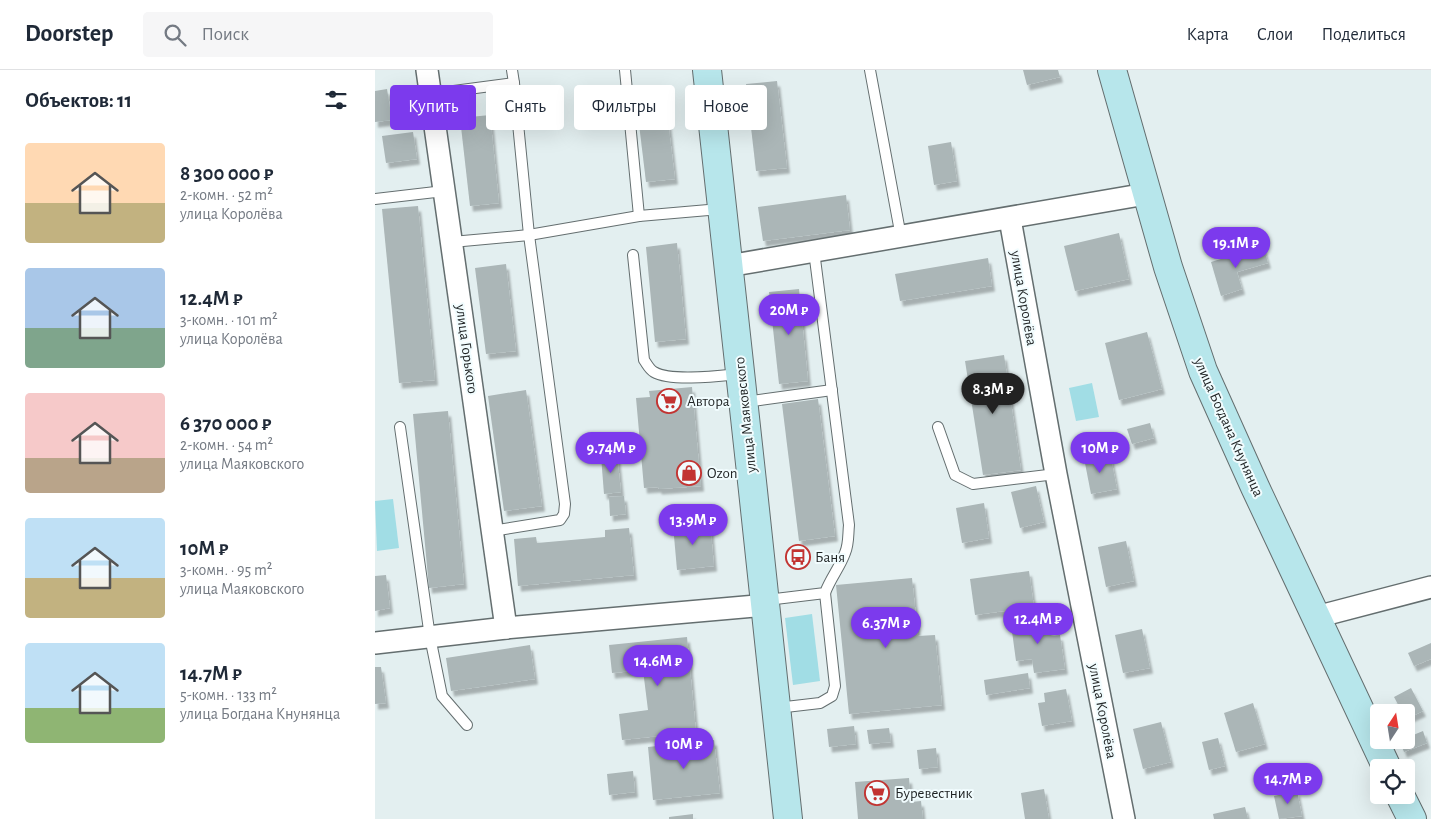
<!DOCTYPE html>
<html lang="ru">
<head>
<meta charset="utf-8">
<style>
  :root { --surface:#fff; --page:#f6f6f7; --text:#1f2937; --muted:#747a83; --line:#e0e1e3; --accent:#7c3aed }
  body { margin:0; font-family:"Alegreya Sans",sans-serif; background:var(--page); color:var(--text); height:100vh; display:flex; flex-direction:column; font-size:19px; white-space:nowrap }
  * { box-sizing:border-box; margin:0 }
  p { font-size:16px; color:var(--muted) }
  .icon { flex:none; width:28px; height:28px; fill:none; stroke:currentColor; stroke-width:2; stroke-linecap:round; stroke-linejoin:round }
  .map { position:relative; flex:1; overflow:hidden }
  .sheet { display:flex; flex-direction:column; background:var(--surface); width:375px }
  .sheet>* { flex:none }
  .hud { position:absolute; left:15px; top:15px; width:475px; height:45px; display:flex; gap:10px }
  .needle { width:32px; rotate:12deg }
  .buttons { position:absolute; left:995px; top:634px; display:grid; gap:10px }
  .buttons a { display:grid; place-items:center; width:45px; height:45px; border-radius:5px; background:var(--surface); box-shadow:0 5px 20px #0002; font-size:25px }
  .price { position:absolute; translate:-50% -42px; padding:0 11px; border-radius:18px; background:var(--accent); color:#fff; font-size:16px; line-height:32px; filter:drop-shadow(0 1px 2px #0008) }
  .price::after { content:''; position:absolute; left:50%; top:30px; width:15px; height:11px; margin-left:-8px; background:inherit; clip-path:polygon(0 0,100% 0,50% 100%) }
  .price.active { background:#222; color:#fff }
  ul { padding:0; list-style:none }
  li { display:flex; align-items:center; gap:15px; height:125px; padding:0 25px }
  li span { display:grid; place-items:center; flex:none; width:140px; height:100px; border-radius:5px; color:#555 }
  li>.icon { margin-inline-start:auto }
  span .icon { width:60px; height:60px; fill:#fffc; stroke-width:1 }
  li b { font-size:21px }
  h2 { display:flex; justify-content:space-between; align-items:center; height:60px; padding:0 25px; font-size:21px }
  .tag { padding:0 18px; border-radius:5px; background:var(--surface); box-shadow:0 5px 20px #0002; font-size:18px; line-height:45px }
  .tag.active { background:var(--accent); color:#fff }
  header { display:flex; align-items:center; gap:30px; box-sizing:border-box; height:70px; padding:0 25px; background:var(--surface); border-bottom:1px solid var(--line) }
  header strong { font-size:24px }
  nav { display:flex; gap:28px; margin-inline-start:auto; font-size:18px }
  .search { width:350px; height:45px; background:var(--page); display:flex; align-items:center; gap:12px; box-sizing:border-box; padding:0 18px; border-radius:5px; color:var(--muted); font-size:19px }
  main { display:flex; flex:1; min-height:0 }
  .map>svg:first-child { display:block }
  .green { fill:#a1dde5 }
  .building { fill:#abb6b7; filter:url(#shadow) }
  .lines { fill:none; stroke-linecap:round; stroke-linejoin:round }
  .lane-casing { stroke:#646e6f; stroke-width:12 }
  .street-casing { stroke:#646e6f; stroke-width:24 }
  .secondary-casing { stroke:#646e6f; stroke-width:30 }
  .lane { stroke:#fff; stroke-width:10 }
  .street { stroke:#fff; stroke-width:21 }
  .secondary { stroke:#b7e6eb; stroke-width:28 }
  .labels { text-anchor:middle; stroke-width:4; stroke-linejoin:round; paint-order:stroke }
  .street-label { font-size:15px; fill:#1f2324; stroke:#f1fcfe }
  .poi-label { font-size:15px; fill:#1f2324; stroke:#f1fcfe; text-anchor:start }
</style>
</head>
<body>
<header>
<strong>Doorstep</strong>
<div class="search"><svg class="icon" aria-label="search" viewBox="0 0 24 24"><circle cx="10" cy="10" r="6"/><path d="M15 15l6 6"/></svg>Поиск</div>
<nav><a>Карта</a><a>Слои</a><a>Поделиться</a></nav>
</header>
<main>
<section class="sheet">
<h2>Объектов: 11<svg class="icon" aria-label="filters" viewBox="0 0 24 24"><path d="M4 7h16M4 17h16"/><circle cx="9" cy="7" r="2"/><circle cx="15" cy="17" r="2"/></svg></h2>
<ul>
<li><span style="background:linear-gradient(#ffd9b3 60%,#c2b280 0)"><svg class="icon" aria-label="home" viewBox="0 0 24 24"><path d="M3 11l9-7 9 7M6 9v11h12V9"/></svg></span><div><b>8 300 000 ₽</b><p>2-комн. · 52 m²</p><p>улица Королёва</p></div></li>
<li><span style="background:linear-gradient(#a9c7e8 60%,#7fa58c 0)"><svg class="icon" aria-label="home" viewBox="0 0 24 24"><path d="M3 11l9-7 9 7M6 9v11h12V9"/></svg></span><div><b>12.4M ₽</b><p>3-комн. · 101 m²</p><p>улица Королёва</p></div></li>
<li><span style="background:linear-gradient(#f6c9c9 65%,#b9a48a 0)"><svg class="icon" aria-label="home" viewBox="0 0 24 24"><path d="M3 11l9-7 9 7M6 9v11h12V9"/></svg></span><div><b>6 370 000 ₽</b><p>2-комн. · 54 m²</p><p>улица Маяковского</p></div></li>
<li><span style="background:linear-gradient(#bfe0f5 60%,#c2b280 0)"><svg class="icon" aria-label="home" viewBox="0 0 24 24"><path d="M3 11l9-7 9 7M6 9v11h12V9"/></svg></span><div><b>10M ₽</b><p>3-комн. · 95 m²</p><p>улица Маяковского</p></div></li>
<li><span style="background:linear-gradient(#bfe0f5 65%,#8fb573 0)"><svg class="icon" aria-label="home" viewBox="0 0 24 24"><path d="M3 11l9-7 9 7M6 9v11h12V9"/></svg></span><div><b>14.7M ₽</b><p>5-комн. · 133 m²</p><p>улица Богдана Кнунянца</p></div></li>
</ul>
</section>
<div class="map">
<svg width="1056" height="749" viewBox="0 0 1056 749">
  <defs>
    <filter id="shadow"><feDropShadow dx="3" dy="5.5" stdDeviation="1" flood-color="#0004"/></filter>
  </defs>
  <rect width="100%" height="100%" fill="#e3eff0"/>
  <g class="green">
    <polygon points="717,313 724,347 701,351 694,318"/>
    <polygon points="18,429 24,478 2,481 0,431"/>
    <polygon points="437,544 445,611 418,615 410,548"/>
  </g>
  <g class="building">
    <polygon points="648,0 683,0 685,7 652,15"/>
    <polygon points="402,11 412,98 381,101 371,14"/>
    <polygon points="289,18 300,109 271,112 260,21"/>
    <polygon points="12,19 17,50 0,52 0,21"/>
    <polygon points="115,45 124,133 95,136 85,48"/>
    <polygon points="38,62 42,89 11,93 7,66"/>
    <polygon points="576,72 582,111 559,115 553,76"/>
    <polygon points="471,125 475,160 388,171 383,137"/>
    <polygon points="43,136 60,310 24,313 7,139"/>
    <polygon points="744,163 754,209 700,221 689,176"/>
    <polygon points="302,173 311,269 280,272 271,177"/>
    <polygon points="888,176 893,193 862,202 867,219 846,226 836,192"/>
    <polygon points="613,188 617,216 525,231 520,204"/>
    <polygon points="131,194 141,281 111,284 100,198"/>
    <polygon points="424,219 433,311 404,314 394,222"/>
    <polygon points="772,262 787,319 744,330 730,273"/>
    <polygon points="629,285 646,400 608,405 590,291"/>
    <polygon points="317,317 326,416 284,419 283,417 269,418 261,328 275,327 274,321"/>
    <polygon points="151,320 167,436 129,441 113,326"/>
    <polygon points="443,329 460,466 424,471 407,334"/>
    <polygon points="73,341 89,514 54,518 38,344"/>
    <polygon points="775,353 779,368 757,374 752,359"/>
    <polygon points="735,383 742,419 716,424 709,388"/>
    <polygon points="242,384 246,422 229,424 226,386"/>
    <polygon points="661,416 669,452 645,458 636,422"/>
    <polygon points="249,426 251,444 235,446 234,427"/>
    <polygon points="609,433 614,468 587,473 581,438"/>
    <polygon points="335,452 339,496 302,500 298,455"/>
    <polygon points="254,458 259,505 143,516 139,469 161,467 162,473 230,467 230,460"/>
    <polygon points="751,471 759,511 731,517 723,477"/>
    <polygon points="654,501 659,537 600,545 595,509"/>
    <polygon points="11,505 15,538 0,541 0,506"/>
    <polygon points="537,508 543,566 560,565 567,635 474,644 461,515"/>
    <polygon points="674,548 676,566 685,565 690,599 659,603 657,589 641,591 636,554"/>
    <polygon points="767,559 775,598 748,603 740,565"/>
    <polygon points="312,567 321,662 247,670 244,644 273,640 268,600 237,603 234,575"/>
    <polygon points="1056,573 1056,589 1039,596 1033,583"/>
    <polygon points="155,575 160,609 76,621 71,588"/>
    <polygon points="0,597 6,597 11,633 0,634"/>
    <polygon points="653,603 655,618 611,625 609,610"/>
    <polygon points="1036,618 1048,641 1031,649 1031,642 1027,642 1019,627"/>
    <polygon points="691,619 697,651 667,656 663,633 670,632 669,623"/>
    <polygon points="878,633 890,674 861,682 849,643"/>
    <polygon points="786,652 796,692 768,699 758,659"/>
    <polygon points="479,656 481,674 454,677 452,659"/>
    <polygon points="514,658 516,672 494,674 492,660"/>
    <polygon points="1048,661 1052,673 1029,682 1025,671 1031,670 1031,668"/>
    <polygon points="843,668 850,696 834,700 827,672"/>
    <polygon points="339,670 345,723 278,730 273,677"/>
    <polygon points="561,678 563,697 544,699 542,680"/>
    <polygon points="258,701 260,722 234,725 232,704"/>
    <polygon points="534,708 536,732 546,731 548,749 483,749 480,712"/>
    <polygon points="669,719 674,749 650,749 646,723"/>
    <polygon points="922,721 927,746 904,749 899,726"/>
    <polygon points="870,737 873,749 839,749 838,744"/>
    <polygon points="318,744 318,749 294,749 294,747"/>
  </g>
  <g class="lines">
    <defs>
      <g id="lane">
        <polyline points="137,0 139,13"/>
        <polyline points="250,0 264,146"/>
        <polyline points="495,0 526,167"/>
        <polyline points="56,24 139,13 154,165 190,434 189,444 185,450 117,461"/>
        <polyline points="0,129 69,121"/>
        <polyline points="77,172 154,165 264,146 345,139"/>
        <path d="M258,185L269,290C272,294 274,299 279,302C296,312 344,306 364,304"/>
        <polyline points="370,332 457,320"/>
        <polyline points="25,357 55,567 67,626 92,655"/>
        <polyline points="563,357 580,405 598,414 681,404"/>
        <path d="M392,530L450,523C455,509 465,497 470,483C474,474 473,464 474,455L439,181"/>
        <polyline points="402,638 445,633 457,626 460,616 450,523"/>
      </g>
      <g id="street">
        <polyline points="52,0 131,558"/>
        <polyline points="635,149 681,404 749,749"/>
        <polyline points="353,196 771,124"/>
        <polyline points="941,547 1056,517"/>
        <polyline points="0,573 131,558 391,535"/>
      </g>
      <g id="secondary">
        <path d="M332,0C358,250 388,499 413,749"/>
        <polyline points="737,0 793,197 828,301 880,417 1012,698"/>
        <polyline points="1025,725 1037,749"/>
      </g>
    </defs>
    <use href="#lane" class="lane-casing"/>
    <use href="#street" class="street-casing"/>
    <use href="#secondary" class="secondary-casing"/>
    <use href="#lane" class="lane"/>
    <use href="#street" class="street"/>
    <use href="#secondary" class="secondary"/>
  </g>
  <defs>
    <symbol id="supermarket-ring" viewBox="-11 -11 22 22"><circle r="9.5" fill="#f1fcfe" stroke="#c23432" stroke-width="1.5"/><path d="M-6-5.5h2.5l.6 2H6L4.5 2H-2.5L-4.4-4H-6ZM-1.5 3.2a1.3 1.3 0 1 0 .1 0ZM3 3.2a1.3 1.3 0 1 0 .1 0Z" fill="#c23432"/></symbol>
    <symbol id="shop-ring" viewBox="-11 -11 22 22"><circle r="9.5" fill="#f1fcfe" stroke="#c23432" stroke-width="1.5"/><path d="M-5-2.5h2.3a2.7 3.5 0 0 1 5.4 0H5L5.5 6h-11ZM-1.5-2.5h3a1.5 2.3 0 0 0-3 0Z" fill="#c23432"/></symbol>
    <symbol id="bus-ring" viewBox="-11 -11 22 22"><circle r="9.5" fill="#f1fcfe" stroke="#c23432" stroke-width="1.5"/><path d="M-5-6H5V4H4V6H2V4H-2V6H-4V4H-5ZM-3.5-4V0h7V-4ZM-3.5 1.2v1.5H-2V1.2ZM2 1.2v1.5H3.5V1.2Z" fill="#c23432"/></symbol>
  </defs>
  <g fill-rule="evenodd">
    <use href="#supermarket-ring" x="280" y="317" width="28" height="28"/>
    <use href="#shop-ring" x="300" y="389" width="28" height="28"/>
    <use href="#bus-ring" x="409" y="473" width="28" height="28"/>
    <use href="#supermarket-ring" x="488" y="709" width="28" height="28"/>
  </g>
  <g class="labels">
    <g class="street-label">
      <text transform="translate(649 228) rotate(80)" y="5">улица Королёва</text>
      <text transform="translate(92 279) rotate(82)" y="5">улица Горького</text>
      <text transform="translate(370 345) rotate(-96)" y="5">улица Маяковского</text>
      <text transform="translate(854 357) rotate(66)" y="5">улица Богдана Кнунянца</text>
      <text transform="translate(728 641) rotate(79)" y="5">улица Королёва</text>
    </g>
    <g class="poi-label">
      <text x="312" y="336">Автора</text>
      <text x="332" y="408">Ozon</text>
      <text x="440" y="492">Баня</text>
      <text x="520" y="728">Буревестник</text>
    </g>
  </g>
</svg>
<div class="buttons">
<a><svg class="needle" viewBox="-14 -14 28 28"><path d="M0-13l5 13h-10z" fill="#e53935"/><path d="M0 13l5-13h-10z" fill="#747a83"/></svg></a>
<a><svg class="icon" aria-label="locate" viewBox="0 0 24 24"><circle cx="12" cy="12" r="6"/><path d="M12 2v4M12 18v4M2 12h4M18 12h4"/></svg></a>
</div>
<b class="price" style="left:861px;top:199px">19.1M ₽</b>
<b class="price" style="left:414px;top:266px">20M ₽</b>
<b class="price active" style="left:618px;top:345px">8.3M ₽</b>
<b class="price" style="left:236px;top:404px">9.74M ₽</b>
<b class="price" style="left:725px;top:404px">10M ₽</b>
<b class="price" style="left:318px;top:476px">13.9M ₽</b>
<b class="price" style="left:663px;top:575px">12.4M ₽</b>
<b class="price" style="left:511px;top:579px">6.37M ₽</b>
<b class="price" style="left:283px;top:617px">14.6M ₽</b>
<b class="price" style="left:309px;top:700px">10M ₽</b>
<b class="price" style="left:913px;top:735px">14.7M ₽</b>
<div class="hud">
<a class="tag active">Купить</a>
<a class="tag">Снять</a>
<a class="tag">Фильтры</a>
<a class="tag">Новое</a>
</div>
</div>
</main>
</body>
</html>
